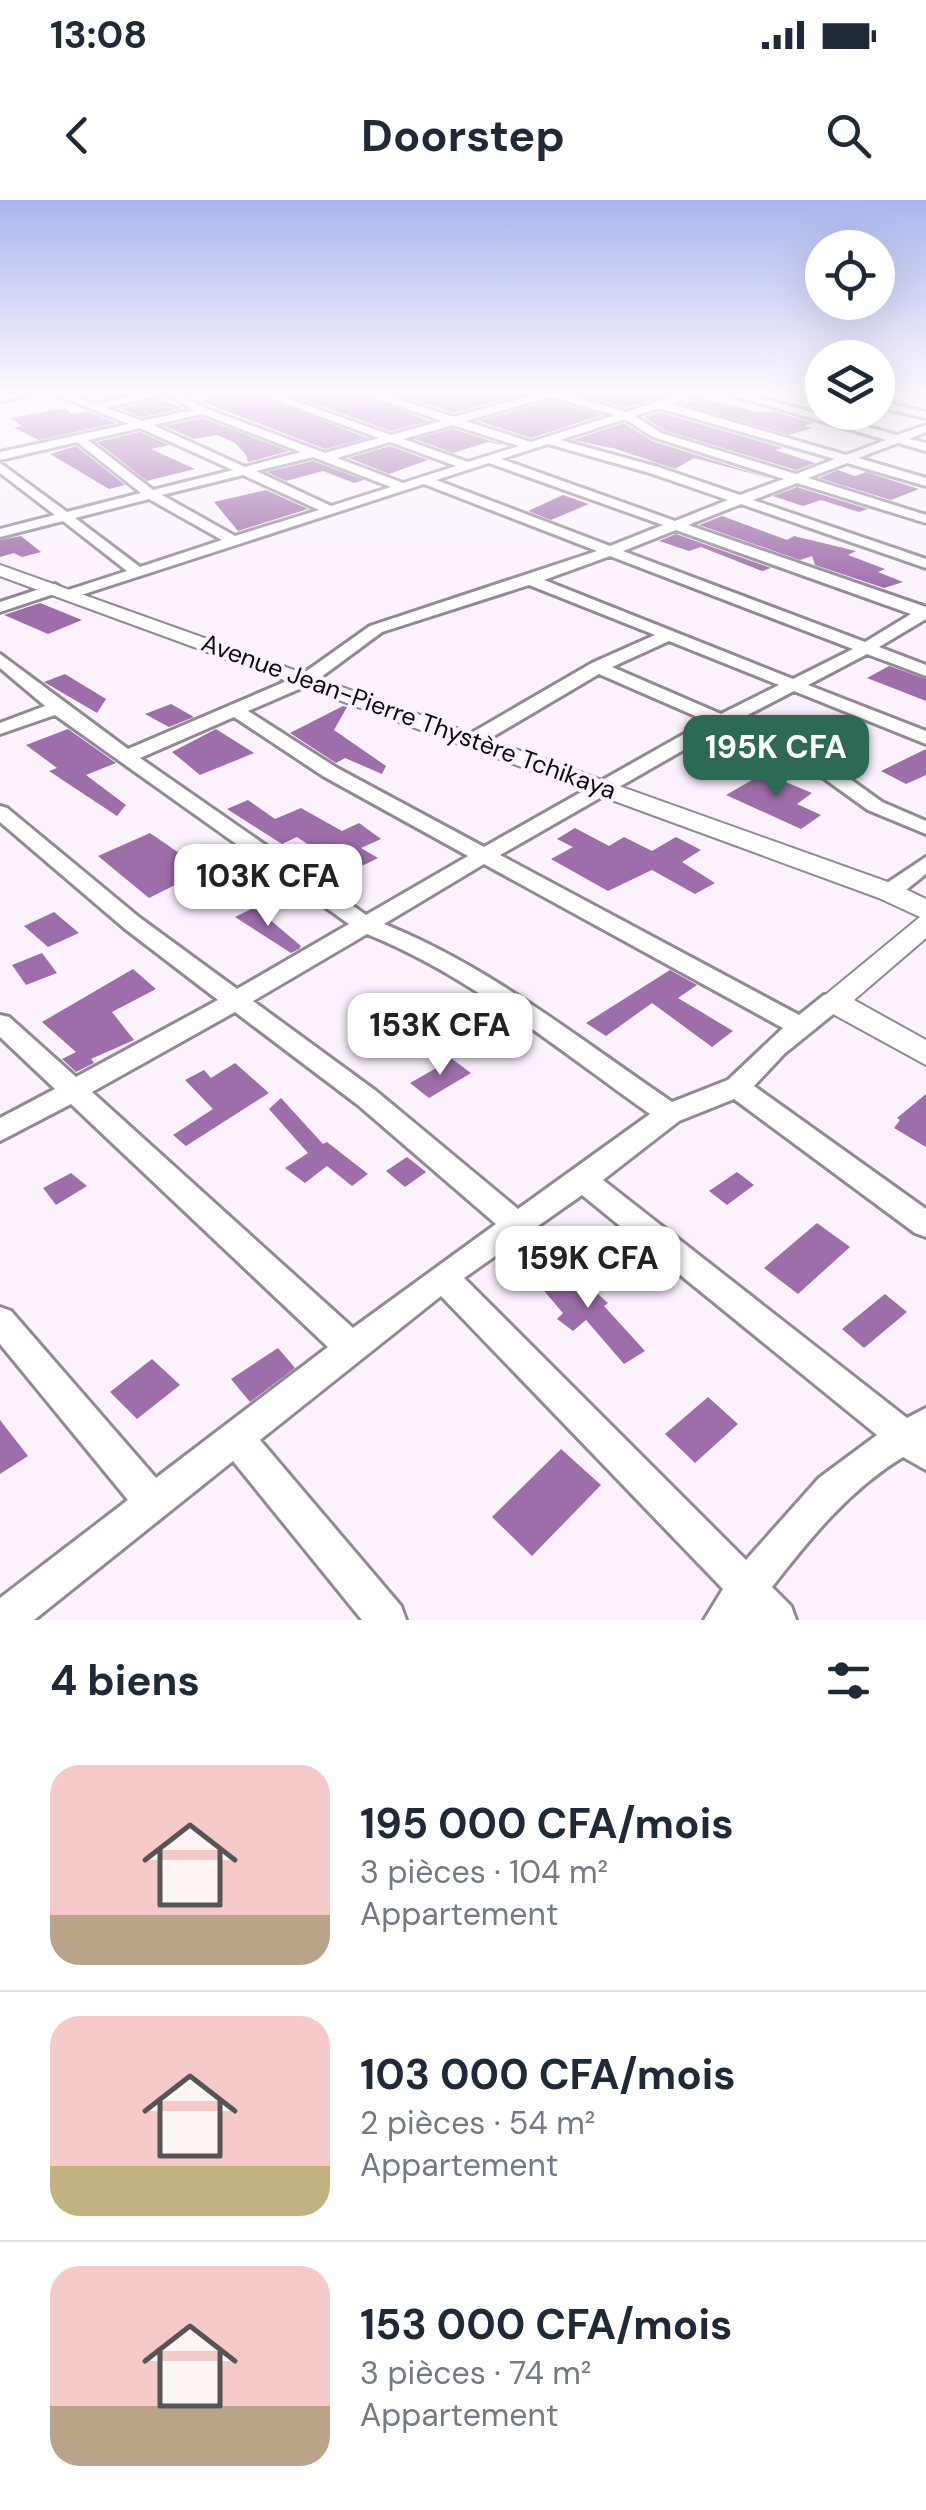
<!DOCTYPE html>
<html lang="fr">
<head>
<meta charset="utf-8">
<style>
  :root { --surface:#fff; --page:#f6f6f7; --text:#1f2937; --muted:#747a83; --line:#e0e1e3; --accent:#2d6a56 }
  body { margin:0; font-family:"DM Sans",sans-serif; background:var(--page); color:var(--text); height:100vh; display:flex; flex-direction:column; font-size:38px; white-space:nowrap }
  * { box-sizing:border-box; margin:0 }
  p { font-size:32px; color:var(--muted) }
  .icon { flex:none; width:55px; height:55px; fill:none; stroke:currentColor; stroke-width:2; stroke-linecap:round; stroke-linejoin:round }
  .map { position:relative; height:1420px; overflow:hidden }
  .panel { display:flex; flex-direction:column; background:var(--surface); flex:1 }
  .panel>* { flex:none }
  .buttons { position:absolute; left:805px; top:30px; display:grid; gap:20px }
  .buttons a { display:grid; place-items:center; width:90px; height:90px; border-radius:50%; background:var(--surface); box-shadow:0 10px 40px #0002; font-size:50px }
  .price { position:absolute; translate:-50% -85px; padding:0 22px; border-radius:20px; background:#fff; color:#222; font-size:32px; line-height:65px; filter:drop-shadow(0 2px 5px #0008) }
  .price::after { content:''; position:absolute; left:50%; top:60px; width:30px; height:22px; margin-left:-15px; background:inherit; clip-path:polygon(0 0,100% 0,50% 100%) }
  .price.selected { background:var(--accent); color:#fff }
  ul { padding:0; list-style:none }
  li { display:flex; align-items:center; gap:30px; height:250px; padding:0 50px }
  li+li { border-top:2px solid var(--line) }
  li span { display:grid; place-items:center; flex:none; width:280px; height:200px; border-radius:30px; color:#555 }
  li>.icon { margin-inline-start:auto }
  span .icon { width:120px; height:120px; fill:#fffc; stroke-width:1 }
  li b { font-size:42px }
  h2 { display:flex; justify-content:space-between; align-items:center; height:120px; padding:0 50px; font-size:42px }
  .status { display:flex; justify-content:space-between; align-items:center; height:70px; padding:0 50px; background:var(--surface); direction:ltr }
  .status svg { height:28px; fill:currentColor }
  header { display:flex; justify-content:space-between; align-items:center; height:130px; padding:0 50px; background:var(--surface); font-size:45px; font-weight:700 }
  .map>svg:first-child { display:block }
  .building { fill:#9e6eab }
  .lines { fill:none; stroke-linecap:round; stroke-linejoin:round }
  .minor-casing { stroke:#928994; stroke-width:6 }
  .tertiary-casing { stroke:#928994; stroke-width:4 }
  .minor { fill:#fff; fill-rule:evenodd }
  .tertiary { fill:#fff; fill-rule:evenodd }
  .labels { text-anchor:middle; stroke-width:8; stroke-linejoin:round; paint-order:stroke }
  .street-label { font-size:25px; fill:#0e0b0f; stroke:#fcf2fe }
</style>
</head>
<body>
<div class="status"><b>13:08</b><svg viewBox="0 0 49 12"><path d="M0 12V9h3v3zM5 12V6h3v6zM10 12V3h3v9zM15 12V0h3v12zM26 1h20v11H26zM47 4h2v5h-2z"/></svg></div>
<header><svg class="icon" aria-label="back" viewBox="0 0 24 24"><path d="M15 5l-7 7 7 7"/></svg>Doorstep<svg class="icon" aria-label="search" viewBox="0 0 24 24"><circle cx="10" cy="10" r="6"/><path d="M15 15l6 6"/></svg></header>
<div class="map">
<svg width="926" height="1420" viewBox="0 0 926 1420">
  <rect width="100%" height="100%" fill="#fcf2fe"/>
  <g class="building">
    <polygon points="231,193 253,193 367,238 325,249 200,201"/>
    <polygon points="284,193 358,193 429,221 391,231"/>
    <polygon points="391,193 526,193 454,213"/>
    <polygon points="576,193 617,194 672,193 626,208"/>
    <polygon points="700,197 756,212 772,211 813,223 804,226 812,228 789,235 683,204"/>
    <polygon points="159,199 183,208 142,217 120,209"/>
    <polygon points="551,201 602,215 531,238 478,221"/>
    <polygon points="65,208 72,214 87,211 116,223 39,240 14,228 22,226 10,218"/>
    <polygon points="659,212 783,248 775,250 815,263 796,270 663,230 644,217"/>
    <polygon points="202,218 289,251 248,262 246,255 235,243 217,235 194,239 165,226"/>
    <polygon points="624,223 652,241 772,279 694,258 675,269 616,249 573,240"/>
    <polygon points="453,229 507,246 488,242 453,253 415,239"/>
    <polygon points="140,232 169,245 151,249 195,269 147,281 97,242"/>
    <polygon points="76,246 125,285 109,289 50,254"/>
    <polygon points="390,246 428,260 389,274 349,258"/>
    <polygon points="313,261 364,280 354,283 323,271 286,281 267,272"/>
    <polygon points="838,270 855,276 866,272 919,289 891,300 819,278"/>
    <polygon points="797,287 868,309 859,312 821,300 803,306 773,296"/>
    <polygon points="266,290 308,309 238,331 214,302"/>
    <polygon points="563,295 589,304 551,320 528,311"/>
    <polygon points="722,316 787,340 794,336 856,351 848,355 885,369 878,372 903,382 884,388 815,365 812,356 800,360 699,325"/>
    <polygon points="676,334 771,368 762,371 701,347 689,351 659,341"/>
    <polygon points="21,336 41,352 22,357 14,353 0,357 0,340"/>
    <polygon points="40,403 82,420 48,434 4,415"/>
    <polygon points="889,466 926,479 926,501 867,478"/>
    <polygon points="65,474 106,499 97,513 44,482"/>
    <polygon points="171,504 194,517 169,527 145,514"/>
    <polygon points="343,506 347,507 334,530 386,566 382,574 345,558 336,563 290,533"/>
    <polygon points="68,529 116,563 86,575 126,605 117,616 49,571 57,568 26,545"/>
    <polygon points="216,529 254,553 200,575 172,552"/>
    <polygon points="926,549 926,575 906,584 881,571"/>
    <polygon points="764,573 812,593 797,604 821,615 801,629 726,595"/>
    <polygon points="248,600 275,619 301,608 342,631 359,623 381,639 361,648 378,658 350,672 297,637 282,644 227,609"/>
    <polygon points="575,628 609,646 624,637 652,651 676,637 701,650 682,662 715,683 695,694 652,670 608,691 551,659 573,647 557,639"/>
    <polygon points="150,633 195,664 216,680 186,694 177,684 149,698 98,656"/>
    <polygon points="255,707 301,746 299,749 291,753 235,717"/>
    <polygon points="54,712 79,733 48,747 24,726"/>
    <polygon points="42,753 57,773 26,785 12,765"/>
    <polygon points="133,769 156,789 112,812 134,840 91,859 94,863 76,872 62,859 76,852 42,822"/>
    <polygon points="670,770 697,785 678,798 733,831 712,847 652,803 606,836 586,823"/>
    <polygon points="445,819 468,839 452,848 429,828"/>
    <polygon points="452,859 471,873 429,898 410,883"/>
    <polygon points="235,863 269,893 186,946 173,935 213,909 185,880 204,870 211,878"/>
    <polygon points="926,894 926,947 894,928 900,920 897,918"/>
    <polygon points="281,898 323,944 327,942 368,974 352,986 327,966 305,983 285,968 308,953 269,909"/>
    <polygon points="407,957 426,972 405,987 386,971"/>
    <polygon points="737,972 754,985 727,1005 709,991"/>
    <polygon points="71,973 87,986 56,1005 43,988"/>
    <polygon points="817,1023 850,1047 798,1094 764,1068"/>
    <polygon points="634,1043 658,1062 636,1081 612,1061"/>
    <polygon points="563,1063 608,1103 604,1106 645,1151 624,1164 586,1120 573,1131 557,1119 563,1113 538,1084"/>
    <polygon points="885,1094 907,1112 864,1148 842,1129"/>
    <polygon points="278,1148 295,1168 250,1202 231,1179"/>
    <polygon points="152,1159 180,1185 137,1219 110,1192"/>
    <polygon points="708,1197 738,1224 695,1263 665,1234"/>
    <polygon points="0,1220 28,1256 0,1274"/>
    <polygon points="561,1249 601,1285 532,1356 492,1317"/>
  </g>
  <g class="lines">
    <defs>
      <g id="minor">
        <polygon points="29,193 28,195 0,201 0,195"/>
        <path d="M52,193H67L96,204L146,193H179L207,209L325,253L379,238L257,193H272L391,235L442,221L362,193H378L454,217L541,193H562L626,212L684,193H700L671,204L846,255L886,240L725,193H742L897,235L926,225V232L909,239L926,243V251L898,243L858,258L926,278V286L847,263L808,278L926,315V323L797,283L753,300L926,359V368L741,304L688,325L926,407V419L879,447L926,465V476L867,454L808,485L926,531V544L794,491L736,521L818,556L882,602L926,621V634L868,610L804,564L722,528L500,655L799,815L824,795H842L845,801L842,807L784,854L754,886L926,1009V1037L915,1033L734,899L679,921L603,980L907,1218L926,1208V1270L903,1257C849,1290 811,1337 772,1387L791,1406L796,1420H704L723,1389L441,1096L260,1240L401,1406L406,1420H362L233,1261L34,1420H0V1398L128,1300L0,1144V1107L11,1111L156,1278L328,1147L71,904L0,941V918L55,889L0,837V815L9,817L76,877L218,800L124,728L0,622V606L7,608L140,718L237,789L349,724L55,515L0,534V523L45,506L0,468V454L128,549L301,475L370,426L597,351L424,284L75,397H65V391L127,371L63,321L0,337V329L55,315L0,273V263L67,312L141,293L77,242L0,260V252L129,224ZM166,193L193,210L142,221L107,208ZM551,197L615,215L531,242L465,221ZM659,208L835,259L796,274L661,233L635,216ZM202,214L301,252L245,267L153,225ZM625,219L653,237L784,279L740,295L658,267L560,240ZM453,225L519,246L468,262L403,239ZM140,228L233,270L153,290L88,240ZM390,242L456,266L403,283L337,258ZM548,244L650,273L728,300L675,321L501,259ZM313,257L391,287L331,306L256,271ZM489,263L663,325L610,346L436,280ZM243,275L319,310L235,336L162,295ZM149,299L222,340L140,367L75,318ZM676,330L911,414L865,442L623,351ZM610,356L853,449L793,479L544,380ZM529,385L655,435L592,463L468,535V543H482L599,474L707,521L484,647L337,568L248,511L313,483L382,432ZM669,441L779,485L721,514L612,467ZM234,517L323,576L468,656L366,715L140,558ZM484,664L783,828L728,880L672,902C579,839 489,766 384,724ZM367,734C471,776 559,850 650,914L518,1009L376,891L253,801ZM235,812L358,905L496,1024L353,1128L92,892ZM582,995L877,1235L819,1278L746,1360L464,1078Z"/>
        <polygon points="878,201 926,212 926,218 878,207"/>
        <polygon points="55,384 63,389 60,392 0,412 0,402"/>
        <polygon points="926,657 926,674 897,697 881,697 878,692 881,687"/>
      </g>
      <polygon id="tertiary" points="0,365 899,686 926,699 926,738 854,800 926,840 926,865 822,808 818,801 920,717 879,698 0,376"/>
    </defs>
    <use href="#minor" class="minor-casing"/>
    <use href="#tertiary" class="tertiary-casing"/>
    <use href="#minor" class="minor"/>
    <use href="#tertiary" class="tertiary"/>
  </g>
  <linearGradient id="sky" x2="0" y2="1"><stop stop-color="#a9b5ee"/><stop offset="0.49" stop-color="#fef9ff"/><stop offset="1" stop-color="#fef9ff" stop-opacity="0"/></linearGradient>
  <rect width="926" height="392" fill="url(#sky)"/>
  <g class="labels">
    <g class="street-label">
      <text transform="translate(409 516) rotate(20)" y="9">Avenue Jean-Pierre Thystère Tchikaya</text>
    </g>
  </g>
</svg>
<div class="buttons">
<a><svg class="icon" aria-label="locate" viewBox="0 0 24 24"><circle cx="12" cy="12" r="6"/><path d="M12 2v4M12 18v4M2 12h4M18 12h4"/></svg></a>
<a><svg class="icon" aria-label="layers" viewBox="0 0 24 24"><path d="M12 4l9 5-9 5-9-5zM3 14l9 5 9-5"/></svg></a>
</div>
<b class="price selected" style="left:776px;top:600px">195K CFA</b>
<b class="price" style="left:268px;top:729px">103K CFA</b>
<b class="price" style="left:440px;top:878px">153K CFA</b>
<b class="price" style="left:588px;top:1111px">159K CFA</b>
</div>
<section class="panel">
<h2>4 biens<svg class="icon" aria-label="filters" viewBox="0 0 24 24"><path d="M4 7h16M4 17h16"/><circle cx="9" cy="7" r="2"/><circle cx="15" cy="17" r="2"/></svg></h2>
<ul>
<li><span style="background:linear-gradient(#f6c9c9 75%,#b9a48a 0)"><svg class="icon" aria-label="home" viewBox="0 0 24 24"><path d="M3 11l9-7 9 7M6 9v11h12V9"/></svg></span><div><b>195 000 CFA/mois</b><p>3 pièces · 104 m²</p><p>Appartement</p></div></li>
<li><span style="background:linear-gradient(#f6c9c9 75%,#c2b280 0)"><svg class="icon" aria-label="home" viewBox="0 0 24 24"><path d="M3 11l9-7 9 7M6 9v11h12V9"/></svg></span><div><b>103 000 CFA/mois</b><p>2 pièces · 54 m²</p><p>Appartement</p></div></li>
<li><span style="background:linear-gradient(#f6c9c9 70%,#b9a48a 0)"><svg class="icon" aria-label="home" viewBox="0 0 24 24"><path d="M3 11l9-7 9 7M6 9v11h12V9"/></svg></span><div><b>153 000 CFA/mois</b><p>3 pièces · 74 m²</p><p>Appartement</p></div></li>
</ul>
</section>
</body>
</html>
